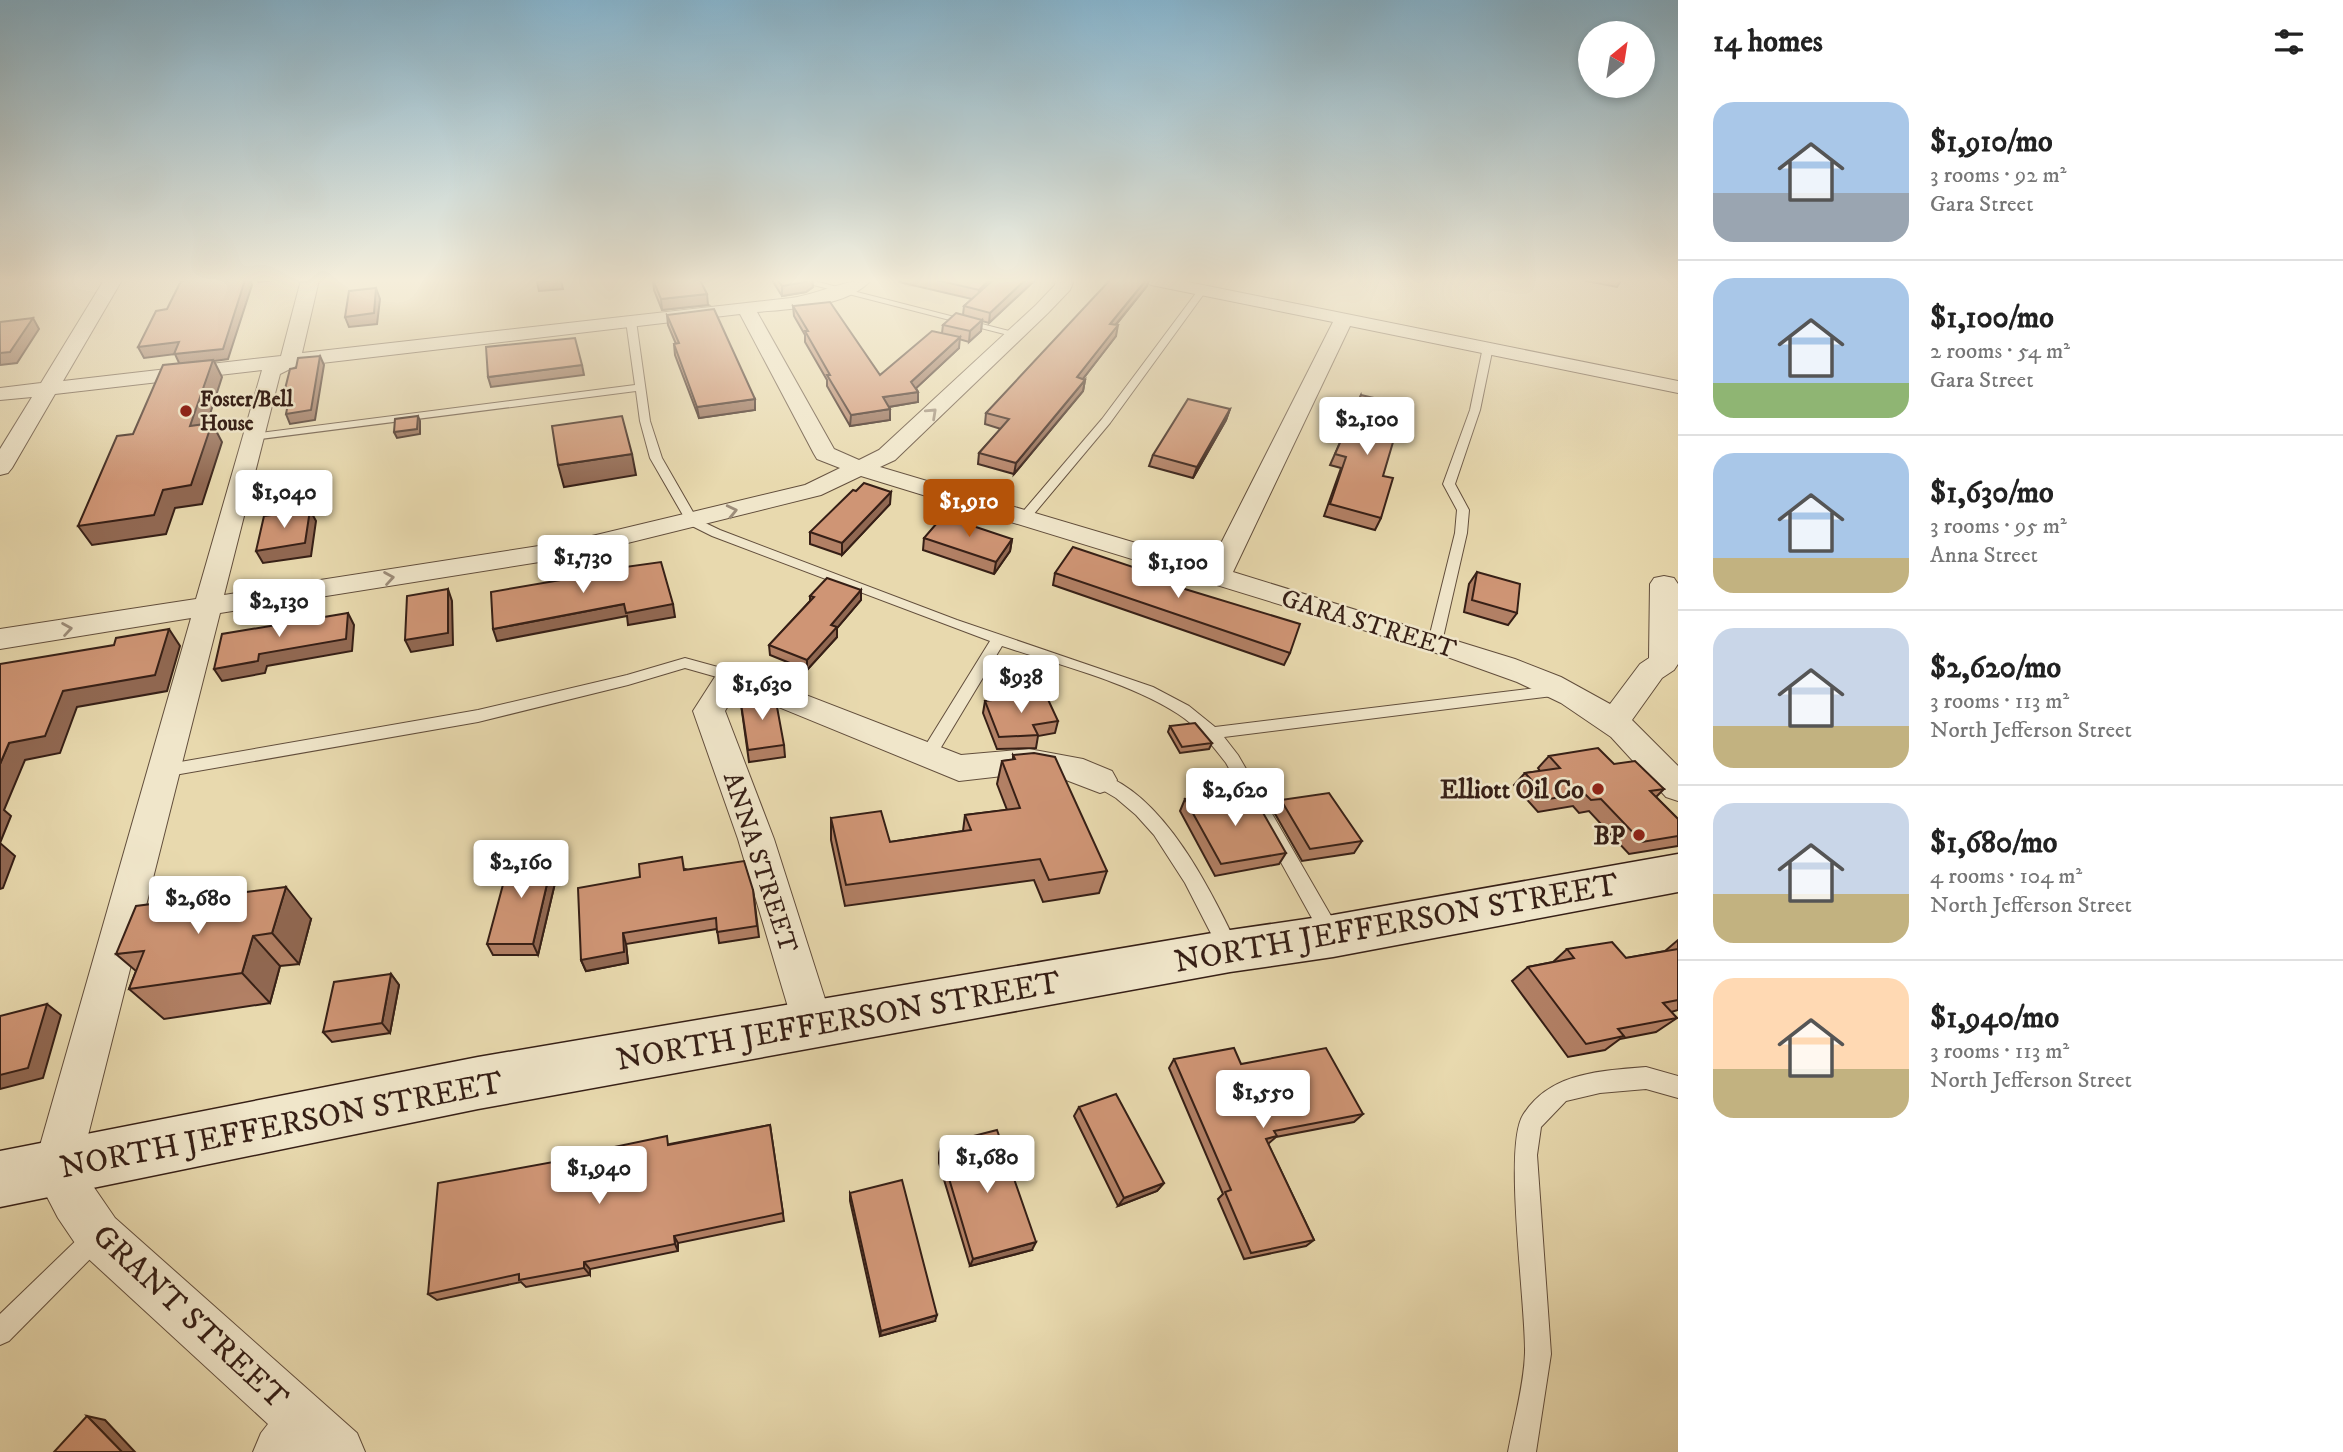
<!DOCTYPE html>
<html lang="en">
<head>
<meta charset="utf-8">
<style>
  :root { --surface:#fff; --page:#f6f6f6; --text:#222; --muted:#767676; --line:#e0e0e0; --accent:#b45309 }
  body { margin:0; font-family:"IM FELL DW Pica",serif; background:var(--page); color:var(--text); height:100vh; display:flex; flex-direction:column; font-size:26px; white-space:nowrap }
  * { box-sizing:border-box; margin:0 }
  p { font-size:23px; color:var(--muted) }
  .icon { flex:none; width:38px; height:38px; fill:none; stroke:currentColor; stroke-width:2; stroke-linecap:round; stroke-linejoin:round }
  .map { position:relative; flex:1; overflow:hidden }
  .side { display:flex; flex-direction:column; background:var(--surface); width:665px }
  .side>* { flex:none }
  .needle { width:46px; rotate:30deg }
  .buttons { position:absolute; left:1578px; top:21px; display:grid; gap:14px }
  .buttons a { display:grid; place-items:center; width:77px; height:77px; border-radius:50%; background:var(--surface); box-shadow:0 4px 10px #0003; font-size:35px }
  .price { position:absolute; translate:-50% -60px; padding:0 16px; border-radius:7px; background:#fff; color:#222; font-size:23px; line-height:46px; filter:drop-shadow(0 2px 4px #0008) }
  .price::after { content:''; position:absolute; left:50%; top:42px; width:21px; height:16px; margin-left:-10px; background:inherit; clip-path:polygon(0 0,100% 0,50% 100%) }
  .price.current { background:var(--accent); color:#fff }
  ul { padding:0; list-style:none }
  li { display:flex; align-items:center; gap:21px; height:175px; padding:0 35px }
  li+li { border-top:2px solid var(--line) }
  li span { display:grid; place-items:center; flex:none; width:196px; height:140px; border-radius:21px; color:#555 }
  li>.icon { margin-inline-start:auto }
  span .icon { width:84px; height:84px; fill:#fffc; stroke-width:1 }
  li b { font-size:30px }
  h2 { display:flex; justify-content:space-between; align-items:center; height:84px; padding:0 35px; font-size:30px }
  main { display:flex; flex:1; min-height:0 }
  .map>svg:first-child { display:block }
  .lines { fill:none; stroke-linecap:round; stroke-linejoin:round }
  .service-casing { stroke:#624e3c; stroke-width:2 }
  .minor-casing { stroke:#624e3c; stroke-width:2 }
  .secondary-casing { stroke:#361f16; stroke-width:3 }
  .service { fill:#f0e6ca; fill-rule:evenodd }
  .minor { fill:#f0e6ca; fill-rule:evenodd }
  .secondary { fill:#f0e6ca; fill-rule:evenodd }
  .wall { fill:#b28065; stroke:#361f16; stroke-width:2 }
  .shaded-wall { fill:#916852; stroke:#361f16; stroke-width:2 }
  .building { fill:#cf9575; stroke:#361f16; stroke-width:2 }
  .oneway { stroke:#9c8c79 }
  .poi-dot { fill:#8f2418; stroke:#f0e6ca; stroke-width:2.5 }
  .labels { text-anchor:middle; stroke-width:5; stroke-linejoin:round; paint-order:stroke }
  .far-poi-label { font-size:21px; font-weight:bold; fill:#361f16; stroke:#f0e6ca; text-anchor:start }
  .street-label { font-size:26px; fill:#361f16; stroke:#f0e6ca }
  .poi-label { font-size:26px; font-weight:bold; fill:#361f16; stroke:#f0e6ca; text-anchor:end }
  .near-street-label { font-size:32px; fill:#361f16; stroke:#f0e6ca }
</style>
</head>
<body>
<main>
<div class="map">
<svg width="1678" height="1452" viewBox="0 0 1678 1452">
  <rect width="100%" height="100%" fill="#e8d9ae"/>
  <filter id="stains"><feTurbulence type="fractalNoise" baseFrequency=".00286" numOctaves="4"/><feColorMatrix values="0 0 0 0 .2 0 0 0 0 .09 0 0 0 0 .02 0 0 0 .5 -.17"/></filter>
  <radialGradient id="worn" r=".72"><stop offset=".6" stop-color="#630" stop-opacity="0"/><stop offset="1" stop-color="#630" stop-opacity=".3"/></radialGradient>
  <g class="lines">
    <defs>
      <g id="service">
        <polygon points="794,280 810,280 1021,334 1016,337"/>
        <polygon points="1199,289 1206,291 1110,423 1028,521 1020,521 1020,515 1102,419"/>
        <path d="M631,318L636,321L650,421L662,458L697,519L720,530L957,620L1153,687L1189,706L1215,727L1561,685L1569,690L1561,695L1224,737L1238,755L1338,928L1341,934L1338,940L1331,942L1324,940L1226,763C1212,745 1198,727 1178,714C1131,683 1056,664 1002,646L934,759H922L920,755L922,751L990,641L712,536L688,524L650,458L640,421L636,391L253,440L247,437L253,434L635,385L626,321Z"/>
        <polygon points="1488,344 1493,347 1480,410 1455,484 1469,510 1467,533 1442,642 1435,647 1428,642 1455,533 1457,510 1443,484 1470,410 1483,347"/>
        <polygon points="685,658 736,672 738,676 731,681 685,668 628,685 478,722 163,777 157,775 155,771 157,767 163,765 478,710 627,675"/>
        <path d="M1100,774C1164,794 1212,892 1239,949L1236,955L1229,958L1222,955L1185,883L1154,835L1136,815L1116,798L1094,785L1092,780L1094,775Z"/>
        <path d="M1646,1067L1678,1076V1098L1646,1089L1600,1093L1566,1101L1541,1127L1537,1155L1551,1354L1536,1452H1508C1514,1420 1524,1385 1525,1353C1526,1305 1503,1147 1523,1115C1550,1072 1601,1071 1646,1067Z"/>
        <polygon points="96,1225 104,1229 108,1237 104,1245 9,1341 0,1345 0,1314 88,1229"/>
      </g>
      <g id="minor">
        <path d="M104,280H122L63,381L281,356L301,280H319L302,353L791,298C819,294 843,280 871,280C848,307 790,309 757,312L834,449L859,460L879,450L1036,305L1055,285L1056,280H1074L1070,290L1048,313L895,460L880,467L1210,565L1333,322L1151,285L1142,280H1178L1678,381V393L1350,326L1233,572L1515,659L1561,677L1610,704L1640,664L1649,658L1650,584L1654,578L1664,576L1674,578L1678,584V664L1674,670L1662,678L1632,720L1678,766V801L1666,797L1611,737L1561,703L1517,682L1425,649L861,476L821,495L571,557L220,613L80,1167L115,1218L357,1433L365,1452H253L261,1433L268,1424L81,1252L58,1218L33,1170L191,618L0,649V629L196,599L262,370L55,394L12,468L8,473L0,475V449L32,397L0,400V388L41,383ZM740,314L814,454L817,459L840,468L805,485L571,541L224,595L280,374L296,366Z"/>
        <polygon points="731,666 961,755 1029,749 1083,759 1112,771 1117,780 1112,789 1100,793 1066,780 1029,773 959,781 737,690 725,711 774,839 833,1024 827,1038 813,1043 799,1038 793,1024 738,839 693,711 720,669"/>
      </g>
      <polygon id="secondary" points="1678,854 1678,892 1333,957 1230,972 478,1109 0,1207 0,1151 478,1057 1230,930 1333,915"/>
    </defs>
    <use href="#service" class="service-casing"/>
    <use href="#minor" class="minor-casing"/>
    <use href="#secondary" class="secondary-casing"/>
    <use href="#service" class="service"/>
    <use href="#minor" class="minor"/>
    <use href="#secondary" class="secondary"/>
  </g>
  <g class="wall">
    <polygon points="653,280 708,305 662,310 654,290"/>
    <polygon points="772,280 812,280 813,287 806,292 782,296"/>
    <polygon points="899,280 1035,280 989,323 982,321 981,331 969,342 959,339 959,348 916,388 918,392 918,402 889,407 890,420 850,426 827,386 827,380 805,342 805,335 794,316 793,306 880,375 942,333 943,325 963,315 964,306 972,299 899,282"/>
    <polygon points="1586,280 1621,280 1617,287 1586,281"/>
    <polygon points="1147,286 1116,325 1116,336 1083,379 1085,380 1083,391 1014,474 978,464 979,453 1001,429 985,424 986,413"/>
    <polygon points="667,315 755,399 755,410 699,418 675,355 674,344 676,344 668,325"/>
    <polygon points="1361,395 1383,476 1381,518 1375,530 1324,516 1341,468 1330,465"/>
    <polygon points="1230,409 1226,420 1193,478 1149,466 1153,455"/>
    <polygon points="890,504 842,555 810,544 810,532"/>
    <polygon points="924,538 1012,539 1010,551 994,574 923,550"/>
    <polygon points="1477,572 1517,613 1508,625 1464,612 1469,584"/>
    <polygon points="1055,573 1153,579 1290,653 1284,665 1053,585"/>
    <polygon points="861,590 861,600 837,628 837,637 807,670 770,655 769,645 810,601 810,596"/>
    <polygon points="740,697 784,745 785,757 749,762"/>
    <polygon points="985,701 1058,721 1055,733 1038,736 1036,748 997,749 983,713"/>
    <polygon points="1170,726 1212,743 1209,749 1180,753 1168,732"/>
    <polygon points="1013,755 1107,871 1099,893 1043,902 1034,880 845,906 831,840 831,818 890,842 963,831 965,815 1007,810 997,784 1002,761 1013,760"/>
    <polygon points="1549,756 1614,764 1664,789 1656,797 1678,819 1678,846 1629,854 1589,811 1579,813 1573,806 1538,812 1514,785 1525,773 1540,771 1538,768"/>
    <polygon points="1185,799 1286,853 1279,864 1215,876 1180,811"/>
    <polygon points="1281,800 1362,841 1354,853 1302,861 1274,812"/>
    <polygon points="559,866 538,955 493,955 487,944"/>
    <polygon points="685,869 753,890 759,937 719,943 717,929 626,944 628,963 586,971 581,960"/>
    <polygon points="311,919 299,964 280,966 270,1003 164,1019 129,989 136,971 116,954"/>
    <polygon points="1678,940 1678,1010 1671,1012 1677,1018 1656,1032 1620,1039 1605,1050 1568,1057 1512,981 1528,967 1553,962 1567,949 1626,958 1665,951"/>
    <polygon points="391,974 399,985 390,1033 332,1042 323,1032"/>
    <polygon points="1174,1059 1363,1114 1354,1122 1276,1137 1268,1144 1314,1240 1306,1246 1244,1259 1218,1199 1223,1194 1169,1068"/>
    <polygon points="1079,1107 1164,1183 1157,1191 1118,1206 1074,1116"/>
    <polygon points="770,1125 784,1221 678,1243 678,1251 590,1269 590,1275 526,1287 521,1282 437,1300 428,1294 670,1144"/>
    <polygon points="942,1144 1032,1250 970,1266 939,1163 939,1153"/>
    <polygon points="850,1193 935,1321 880,1336 850,1201"/>
  </g>
  <g class="shaded-wall">
    <polygon points="245,280 250,280 252,285 228,359 214,361 222,377 200,445 190,426 180,365 175,354 144,358 138,347"/>
    <polygon points="257,280 276,280 258,282"/>
    <polygon points="556,280 561,280 563,289 539,291 537,282"/>
    <polygon points="808,280 812,280 813,287 806,292 782,296 782,286"/>
    <polygon points="989,280 1000,280 978,300 979,290"/>
    <polygon points="1025,280 1035,280 989,323 990,313"/>
    <polygon points="1146,280 1149,280 1147,286 1108,334 1110,324"/>
    <polygon points="376,288 380,299 377,324 349,327 345,317"/>
    <polygon points="707,294 708,305 662,310 661,299"/>
    <polygon points="33,318 39,329 17,363 0,365 0,353"/>
    <polygon points="982,320 981,331 969,342 970,331"/>
    <polygon points="1118,325 1116,336 1075,389 1077,377"/>
    <polygon points="960,337 959,348 911,393 911,382"/>
    <polygon points="320,356 324,365 315,420 290,424 286,414"/>
    <polygon points="582,365 584,375 491,387 488,377"/>
    <polygon points="1085,380 1083,391 1014,474 1016,463"/>
    <polygon points="918,392 918,402 882,408 883,397"/>
    <polygon points="284,393 290,393 289,403"/>
    <polygon points="755,399 755,410 699,418 697,407"/>
    <polygon points="890,409 890,420 850,426 851,415"/>
    <polygon points="1230,409 1226,420 1193,478 1197,467"/>
    <polygon points="418,416 420,421 420,434 397,438 394,432"/>
    <polygon points="212,423 222,442 202,504 175,508 166,534 92,545 78,526 163,490"/>
    <polygon points="632,454 636,475 564,487 558,465"/>
    <polygon points="891,492 890,504 842,555 842,543"/>
    <polygon points="310,510 316,521 311,556 263,563 256,551"/>
    <polygon points="1012,539 1010,551 994,574 996,562"/>
    <polygon points="448,589 452,601 453,645 411,652 405,640"/>
    <polygon points="861,590 861,600 837,628 837,637 807,670 807,660 831,625"/>
    <polygon points="624,604 673,604 675,617 628,625 627,616 497,641 493,629"/>
    <polygon points="348,613 354,625 352,651 267,666 265,673 222,681 214,669 259,654"/>
    <polygon points="169,629 180,646 167,691 77,707 60,753 25,760 4,810 11,816 0,843 0,764 9,743 63,691"/>
    <polygon points="0,843 15,856 3,888 0,889"/>
    <polygon points="554,854 559,866 538,955 533,944"/>
    <polygon points="286,887 311,919 299,964 272,933"/>
    <polygon points="623,933 626,944 628,963 586,971 581,960"/>
    <polygon points="253,936 280,966 270,1003 242,973"/>
    <polygon points="391,974 399,985 390,1033 382,1023"/>
    <polygon points="47,1004 61,1015 43,1078 0,1089 0,1075"/>
    <polygon points="1164,1183 1157,1191 1118,1206 1124,1198"/>
    <polygon points="674,1236 678,1243 678,1251 675,1244"/>
    <polygon points="1036,1242 1032,1250 970,1266 973,1259"/>
    <polygon points="584,1262 590,1269 590,1275 584,1268"/>
    <polygon points="937,1315 935,1321 880,1336 881,1331"/>
    <polygon points="87,1416 105,1420 135,1452 122,1452"/>
  </g>
  <g class="building">
    <polygon points="191,280 245,280 223,349 174,354 179,342 138,347 156,311 167,309 181,281"/>
    <polygon points="537,280 556,280 537,282"/>
    <polygon points="653,280 700,280 707,294 661,299"/>
    <polygon points="778,280 808,280 805,282 782,286"/>
    <polygon points="936,280 989,280 979,290"/>
    <polygon points="993,280 1025,280 990,313 964,306"/>
    <polygon points="1110,280 1146,280 1110,324 1118,325 1077,377 1085,380 1016,463 979,453 1009,419 986,413"/>
    <polygon points="376,288 374,313 345,317 349,291"/>
    <polygon points="830,302 880,375 932,331 960,337 911,382 918,392 883,397 890,409 851,415 827,375 830,375 805,331 808,331 793,306"/>
    <polygon points="714,309 755,399 697,407 674,344 679,343 667,315"/>
    <polygon points="956,313 982,320 970,331 943,325"/>
    <polygon points="33,318 10,352 0,353 0,322"/>
    <polygon points="575,338 582,365 488,377 486,347"/>
    <polygon points="320,356 311,410 286,414 290,393 284,393 290,369 296,368 298,358"/>
    <polygon points="213,360 190,426 212,423 191,485 163,490 154,515 78,526 117,436 133,434 163,365"/>
    <polygon points="1361,395 1404,405 1383,476 1393,478 1381,518 1330,504 1346,457 1335,454"/>
    <polygon points="1188,399 1230,409 1197,467 1153,455"/>
    <polygon points="418,416 417,429 394,432 395,419"/>
    <polygon points="622,416 632,454 558,465 552,426"/>
    <polygon points="864,483 891,492 842,543 810,532 853,490 856,491"/>
    <polygon points="310,510 305,543 256,551 264,516"/>
    <polygon points="943,516 1012,539 996,562 924,538"/>
    <polygon points="1073,547 1154,574 1152,579 1300,624 1290,653 1055,573"/>
    <polygon points="661,562 673,604 626,613 624,604 493,629 491,592 561,580 560,576"/>
    <polygon points="1477,572 1520,584 1517,613 1472,600"/>
    <polygon points="827,578 861,590 831,625 837,627 807,660 769,645 814,597 810,596"/>
    <polygon points="448,589 448,633 405,640 407,596"/>
    <polygon points="348,613 346,639 259,654 258,661 214,669 222,634"/>
    <polygon points="169,629 155,675 63,691 45,736 9,743 0,764 0,664 114,645 116,638"/>
    <polygon points="1045,693 1058,721 1033,725 1038,735 999,737 985,701"/>
    <polygon points="767,694 775,696 784,745 748,750 740,697"/>
    <polygon points="1195,723 1212,743 1182,747 1170,726"/>
    <polygon points="1598,748 1614,764 1635,761 1664,789 1650,791 1678,819 1678,836 1642,842 1601,799 1591,800 1584,793 1549,799 1525,773 1560,768 1549,756"/>
    <polygon points="1034,753 1055,757 1107,871 1049,880 1040,859 846,885 831,818 881,811 890,842 971,830 965,815 1020,808 1002,761 1015,759 1013,755"/>
    <polygon points="1237,791 1246,806 1258,804 1286,853 1221,864 1185,799"/>
    <polygon points="1329,793 1362,841 1310,849 1281,800"/>
    <polygon points="554,854 533,944 487,944 511,855"/>
    <polygon points="682,857 684,870 744,861 753,890 757,926 717,932 716,918 623,933 624,952 581,960 578,888 640,877 639,864"/>
    <polygon points="286,887 272,933 253,936 242,973 129,989 144,951 116,954 136,906"/>
    <polygon points="1612,942 1626,958 1678,949 1678,1000 1663,1003 1677,1018 1618,1029 1624,1036 1586,1044 1528,967 1574,958 1567,949"/>
    <polygon points="391,974 382,1023 323,1032 334,982"/>
    <polygon points="47,1004 28,1068 0,1075 0,1016"/>
    <polygon points="1234,1048 1241,1064 1326,1048 1363,1114 1274,1131 1277,1136 1266,1139 1314,1240 1251,1253 1225,1192 1231,1190 1174,1059"/>
    <polygon points="1116,1094 1164,1183 1124,1198 1079,1107"/>
    <polygon points="770,1125 783,1213 674,1236 675,1244 584,1262 584,1268 519,1280 519,1274 428,1294 438,1183 614,1151 614,1147 667,1136 668,1145"/>
    <polygon points="997,1130 1036,1242 973,1259 942,1155 942,1144"/>
    <polygon points="902,1180 937,1315 881,1331 850,1193"/>
    <polygon points="87,1416 122,1452 54,1452"/>
  </g>
  <defs><path id="oneway-chevron" d="M-2-3.5L2.5 0L-2 3.5" fill="none" stroke-width="1.6" stroke-linecap="round" stroke-linejoin="round" transform="scale(1.75)"/></defs>
  <g class="oneway">
    <use href="#oneway-chevron" transform="translate(932 413) rotate(-43)"/>
    <use href="#oneway-chevron" transform="translate(732 511) rotate(-13)"/>
    <use href="#oneway-chevron" transform="translate(389 578) rotate(-9)"/>
    <use href="#oneway-chevron" transform="translate(67 629) rotate(-9)"/>
  </g>
  <linearGradient id="sky" x2="0" y2="1"><stop stop-color="#87b6d0"/><stop offset="0.58" stop-color="#f5eedb"/><stop offset="1" stop-color="#f5eedb" stop-opacity="0"/></linearGradient>
  <rect width="1678" height="484" fill="url(#sky)"/>
  <g class="poi-dot">
    <circle cx="186" cy="411" r="7"/>
    <circle cx="1598" cy="789" r="7"/>
    <circle cx="1639" cy="835" r="7"/>
  </g>
  <g class="labels">
    <g class="far-poi-label">
      <text x="200" y="406">Foster/Bell<tspan x="200" dy="24">House</tspan></text>
    </g>
    <g class="street-label">
      <text transform="translate(1369 623) rotate(17)" y="9">GARA STREET</text>
      <text transform="translate(761 862) rotate(72)" y="9">ANNA STREET</text>
    </g>
    <g class="poi-label">
      <text x="1584" y="798">Elliott Oil Co</text>
      <text x="1625" y="844">BP</text>
    </g>
    <g class="near-street-label">
      <text transform="translate(1396 922) rotate(-10)" y="11">NORTH JEFFERSON STREET</text>
      <text transform="translate(838 1020) rotate(-10)" y="11">NORTH JEFFERSON STREET</text>
      <text transform="translate(281 1124) rotate(-11)" y="11">NORTH JEFFERSON STREET</text>
      <text transform="translate(191 1316) rotate(43)" y="11">GRANT STREET</text>
    </g>
  </g>
  <rect width="100%" height="100%" filter="url(#stains)"/>
  <rect width="100%" height="100%" fill="url(#worn)"/>
</svg>
<div class="buttons">
<a><svg class="needle" viewBox="-14 -14 28 28"><path d="M0-13l5 13h-10z" fill="#e53935"/><path d="M0 13l5-13h-10z" fill="#767676"/></svg></a>
</div>
<b class="price" style="left:1367px;top:457px">$2,100</b>
<b class="price" style="left:284px;top:530px">$1,040</b>
<b class="price current" style="left:969px;top:539px">$1,910</b>
<b class="price" style="left:583px;top:595px">$1,730</b>
<b class="price" style="left:1178px;top:600px">$1,100</b>
<b class="price" style="left:279px;top:639px">$2,130</b>
<b class="price" style="left:1021px;top:715px">$938</b>
<b class="price" style="left:762px;top:722px">$1,630</b>
<b class="price" style="left:1235px;top:828px">$2,620</b>
<b class="price" style="left:521px;top:900px">$2,160</b>
<b class="price" style="left:198px;top:936px">$2,680</b>
<b class="price" style="left:1263px;top:1130px">$1,550</b>
<b class="price" style="left:987px;top:1195px">$1,680</b>
<b class="price" style="left:599px;top:1206px">$1,940</b>
</div>
<section class="side">
<h2>14 homes<svg class="icon" aria-label="filters" viewBox="0 0 24 24"><path d="M4 7h16M4 17h16"/><circle cx="9" cy="7" r="2"/><circle cx="15" cy="17" r="2"/></svg></h2>
<ul>
<li><span style="background:linear-gradient(#a9c7e8 65%,#9aa5b1 0)"><svg class="icon" aria-label="home" viewBox="0 0 24 24"><path d="M3 11l9-7 9 7M6 9v11h12V9"/></svg></span><div><b>$1,910/mo</b><p>3 rooms · 92 m²</p><p>Gara Street</p></div></li>
<li><span style="background:linear-gradient(#a9c7e8 75%,#8fb573 0)"><svg class="icon" aria-label="home" viewBox="0 0 24 24"><path d="M3 11l9-7 9 7M6 9v11h12V9"/></svg></span><div><b>$1,100/mo</b><p>2 rooms · 54 m²</p><p>Gara Street</p></div></li>
<li><span style="background:linear-gradient(#a9c7e8 75%,#c2b280 0)"><svg class="icon" aria-label="home" viewBox="0 0 24 24"><path d="M3 11l9-7 9 7M6 9v11h12V9"/></svg></span><div><b>$1,630/mo</b><p>3 rooms · 95 m²</p><p>Anna Street</p></div></li>
<li><span style="background:linear-gradient(#c9d6e8 70%,#c2b280 0)"><svg class="icon" aria-label="home" viewBox="0 0 24 24"><path d="M3 11l9-7 9 7M6 9v11h12V9"/></svg></span><div><b>$2,620/mo</b><p>3 rooms · 113 m²</p><p>North Jefferson Street</p></div></li>
<li><span style="background:linear-gradient(#c9d6e8 65%,#c2b280 0)"><svg class="icon" aria-label="home" viewBox="0 0 24 24"><path d="M3 11l9-7 9 7M6 9v11h12V9"/></svg></span><div><b>$1,680/mo</b><p>4 rooms · 104 m²</p><p>North Jefferson Street</p></div></li>
<li><span style="background:linear-gradient(#ffd9b3 65%,#c2b280 0)"><svg class="icon" aria-label="home" viewBox="0 0 24 24"><path d="M3 11l9-7 9 7M6 9v11h12V9"/></svg></span><div><b>$1,940/mo</b><p>3 rooms · 113 m²</p><p>North Jefferson Street</p></div></li>
</ul>
</section>
</main>
</body>
</html>
